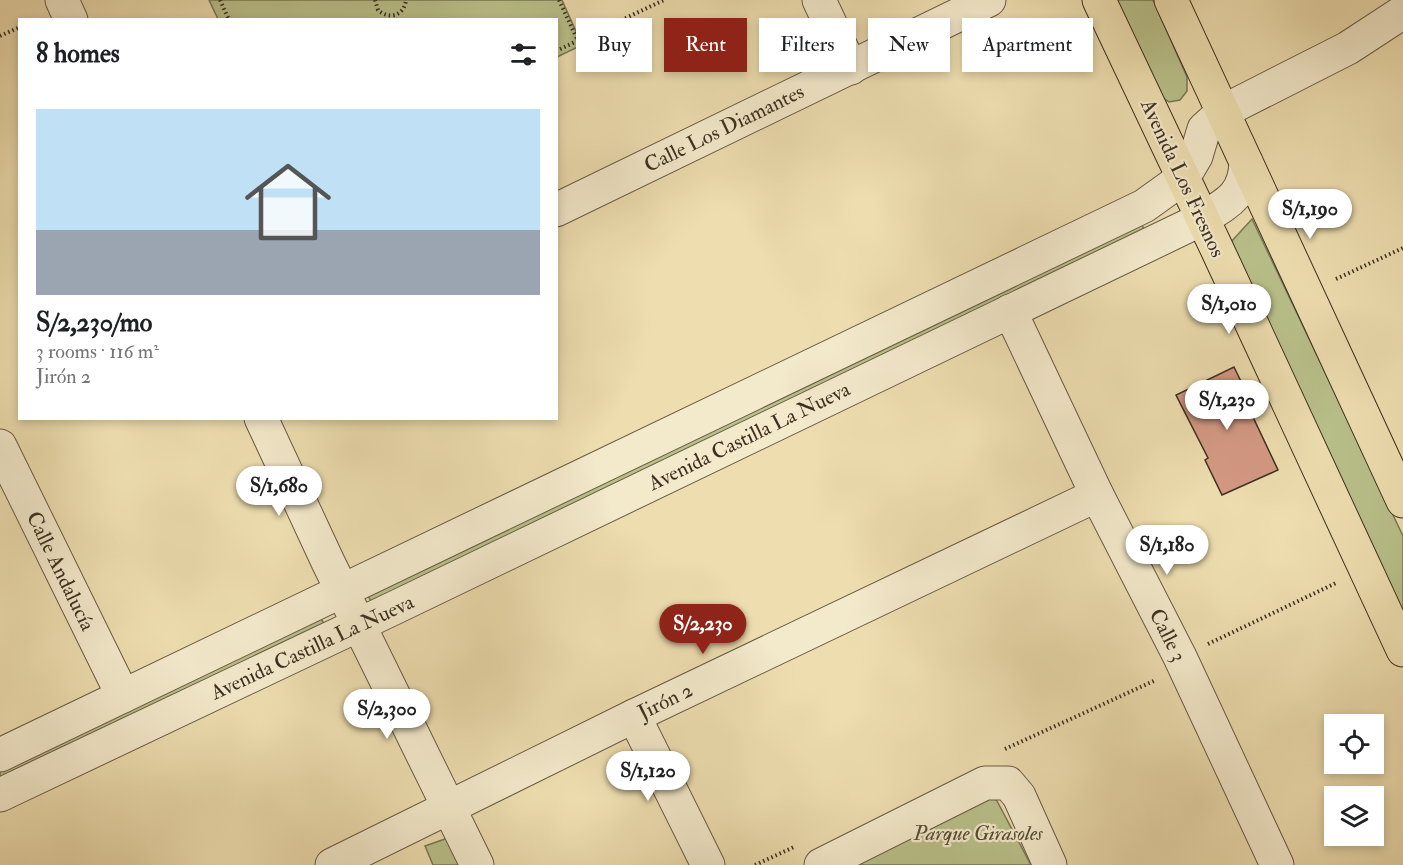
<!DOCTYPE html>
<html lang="en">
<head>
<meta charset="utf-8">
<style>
  :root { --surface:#fff; --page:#f2f2f2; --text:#202124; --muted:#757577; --line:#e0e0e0; --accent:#8f2418 }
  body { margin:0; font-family:"IM FELL Double Pica",serif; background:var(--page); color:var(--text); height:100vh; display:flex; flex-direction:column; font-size:22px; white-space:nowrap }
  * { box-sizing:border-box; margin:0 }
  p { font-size:20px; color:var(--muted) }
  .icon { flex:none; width:33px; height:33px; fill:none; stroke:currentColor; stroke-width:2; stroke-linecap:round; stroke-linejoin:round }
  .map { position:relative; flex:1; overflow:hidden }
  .drawer { position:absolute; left:18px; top:18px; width:540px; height:402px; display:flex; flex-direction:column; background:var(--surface); border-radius:0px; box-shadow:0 3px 9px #0003 }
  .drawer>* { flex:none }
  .top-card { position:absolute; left:576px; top:18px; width:570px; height:54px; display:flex; gap:12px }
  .fabs { position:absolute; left:1324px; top:714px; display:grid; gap:12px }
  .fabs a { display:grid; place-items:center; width:60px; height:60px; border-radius:0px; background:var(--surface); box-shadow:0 3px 9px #0003; font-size:30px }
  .price { position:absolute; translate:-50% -51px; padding:0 14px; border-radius:21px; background:#fff; color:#222; font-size:20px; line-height:39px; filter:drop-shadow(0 2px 3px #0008) }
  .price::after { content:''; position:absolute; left:50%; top:36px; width:18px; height:14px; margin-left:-9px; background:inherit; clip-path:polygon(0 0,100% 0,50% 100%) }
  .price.active { background:var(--accent); color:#fff }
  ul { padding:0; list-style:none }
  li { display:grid; align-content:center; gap:12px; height:318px; padding:0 18px }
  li+li { border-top:2px solid var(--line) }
  li span { display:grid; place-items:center; height:186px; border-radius:0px; color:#555 }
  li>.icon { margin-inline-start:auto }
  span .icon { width:108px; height:108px; fill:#fffc; stroke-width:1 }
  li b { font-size:26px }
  h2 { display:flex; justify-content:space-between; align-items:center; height:72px; padding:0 18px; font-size:26px }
  .chip { padding:0 21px; border-radius:0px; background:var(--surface); box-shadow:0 3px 9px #0003; font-size:21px; line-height:54px }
  .chip.active { background:var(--accent); color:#fff }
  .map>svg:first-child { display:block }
  .green { fill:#b9c08a; stroke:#7a7856; stroke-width:1.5 }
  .building { fill:#d49984; stroke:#3c2f21; stroke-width:1.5 }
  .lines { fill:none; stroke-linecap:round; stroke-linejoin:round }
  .minor-casing { stroke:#685a44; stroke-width:35 }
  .major-casing { stroke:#3c2f21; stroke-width:35 }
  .path { stroke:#3c2f21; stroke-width:4; stroke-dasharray:1.5 3; stroke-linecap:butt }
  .minor { stroke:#f3e9cb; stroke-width:33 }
  .major { stroke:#edddaf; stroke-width:33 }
  .labels { text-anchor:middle; stroke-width:4.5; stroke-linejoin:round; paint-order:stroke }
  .street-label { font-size:21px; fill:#3c2f21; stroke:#f3e9cb }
  .park-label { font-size:21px; font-style:italic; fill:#554c36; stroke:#f3e9cb }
</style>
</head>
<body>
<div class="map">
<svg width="1403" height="865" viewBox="0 0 1403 865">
  <rect width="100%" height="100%" fill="#edddaf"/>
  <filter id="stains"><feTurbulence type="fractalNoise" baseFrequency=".00333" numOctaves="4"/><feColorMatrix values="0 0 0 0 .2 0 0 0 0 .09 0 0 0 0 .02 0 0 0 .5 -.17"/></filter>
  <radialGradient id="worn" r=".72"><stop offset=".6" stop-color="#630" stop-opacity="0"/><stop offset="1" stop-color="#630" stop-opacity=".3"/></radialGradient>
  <g class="green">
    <polygon points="209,0 562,0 582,45 557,57 556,20 218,19"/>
    <polygon points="1117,0 1153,0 1187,77 1187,91 1180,100 1169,102 1162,97"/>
    <polygon points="1252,219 1403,536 1403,615 1231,242"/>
    <polygon points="1140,221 1146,233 373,605 367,594"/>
    <polygon points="320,617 326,627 0,782 0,770"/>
    <polygon points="985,793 997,801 1031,865 845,865"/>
    <polygon points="448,838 466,865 433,865 425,846"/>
  </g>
  <polygon class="building" points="1234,367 1249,398 1245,400 1278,470 1222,495 1205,460 1208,458 1176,395"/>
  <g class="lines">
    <defs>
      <g id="minor">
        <polyline points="62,0 71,20"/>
        <polyline points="819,0 851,68"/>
        <polyline points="556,210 989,0"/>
        <polyline points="1010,311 1097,495 1180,657 1277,865"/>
        <polyline points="261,418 328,562 477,865"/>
        <polyline points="0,446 123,696"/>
        <polyline points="634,716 708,865"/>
        <polyline points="0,755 1144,206 1183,178 1196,156 1204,129 1224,111 1348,48 1403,12"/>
        <path d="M0,795L394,608L1202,219C1228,203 1245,195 1246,162"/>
        <polyline points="332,865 634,716 1097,495"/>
        <polyline points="821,865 985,783 1008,783 1019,796 1050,865"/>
      </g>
      <g id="major">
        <polyline points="1099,0 1217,249 1403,650"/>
        <polyline points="1171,0 1403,501"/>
      </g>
    </defs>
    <use href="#minor" class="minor-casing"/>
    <use href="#major" class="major-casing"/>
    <g class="path">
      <polyline points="220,0 229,20"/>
      <path d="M375,0L378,10C389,20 404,16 406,0"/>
      <polyline points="559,0 578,41"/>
      <polyline points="0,36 20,27"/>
      <polyline points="556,51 664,0"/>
      <polyline points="1336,279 1403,248"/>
      <polyline points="1208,644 1336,583"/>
      <polyline points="1005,749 1156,680"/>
      <polyline points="755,865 794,847"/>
    </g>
    <use href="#minor" class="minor"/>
    <use href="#major" class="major"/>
  </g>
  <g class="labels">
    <g class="street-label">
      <text transform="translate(724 128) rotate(-26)" y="7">Calle Los Diamantes</text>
      <text transform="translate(1183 178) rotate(65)" y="7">Avenida Los Fresnos</text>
      <text transform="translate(749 436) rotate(-26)" y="7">Avenida Castilla La Nueva</text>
      <text transform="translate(61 571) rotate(64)" y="7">Calle Andalucía</text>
      <text transform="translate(1168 635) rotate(63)" y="7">Calle 3</text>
      <text transform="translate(312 647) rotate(-25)" y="7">Avenida Castilla La Nueva</text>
      <text transform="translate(665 701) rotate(-26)" y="7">Jirón 2</text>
    </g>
    <g class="park-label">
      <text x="978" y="840">Parque Girasoles</text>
    </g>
  </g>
  <rect width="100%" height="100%" filter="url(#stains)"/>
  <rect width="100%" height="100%" fill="url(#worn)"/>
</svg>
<div class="fabs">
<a><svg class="icon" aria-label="locate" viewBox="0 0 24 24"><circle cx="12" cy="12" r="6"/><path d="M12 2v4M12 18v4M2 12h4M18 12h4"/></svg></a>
<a><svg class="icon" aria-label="layers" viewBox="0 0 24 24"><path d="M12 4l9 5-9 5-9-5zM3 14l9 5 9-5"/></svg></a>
</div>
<b class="price" style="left:1310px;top:240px">S/1,190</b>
<b class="price" style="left:1229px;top:335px">S/1,010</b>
<b class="price" style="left:1227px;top:431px">S/1,230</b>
<b class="price" style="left:279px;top:517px">S/1,680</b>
<b class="price" style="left:1167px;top:576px">S/1,180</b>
<b class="price active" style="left:703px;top:655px">S/2,230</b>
<b class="price" style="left:387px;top:740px">S/2,300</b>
<b class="price" style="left:648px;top:802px">S/1,120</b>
<div class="top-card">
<a class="chip">Buy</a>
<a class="chip active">Rent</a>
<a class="chip">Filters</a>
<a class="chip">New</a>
<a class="chip">Apartment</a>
</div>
<section class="drawer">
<h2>8 homes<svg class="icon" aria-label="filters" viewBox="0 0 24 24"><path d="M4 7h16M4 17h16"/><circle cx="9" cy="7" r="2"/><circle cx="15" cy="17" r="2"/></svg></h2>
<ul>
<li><span style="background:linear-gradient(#bfe0f5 65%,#9aa5b1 0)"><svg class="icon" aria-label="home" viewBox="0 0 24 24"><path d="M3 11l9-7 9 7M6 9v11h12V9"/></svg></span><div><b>S/2,230/mo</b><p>3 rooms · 116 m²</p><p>Jirón 2</p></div></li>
</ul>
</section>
</div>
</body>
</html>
